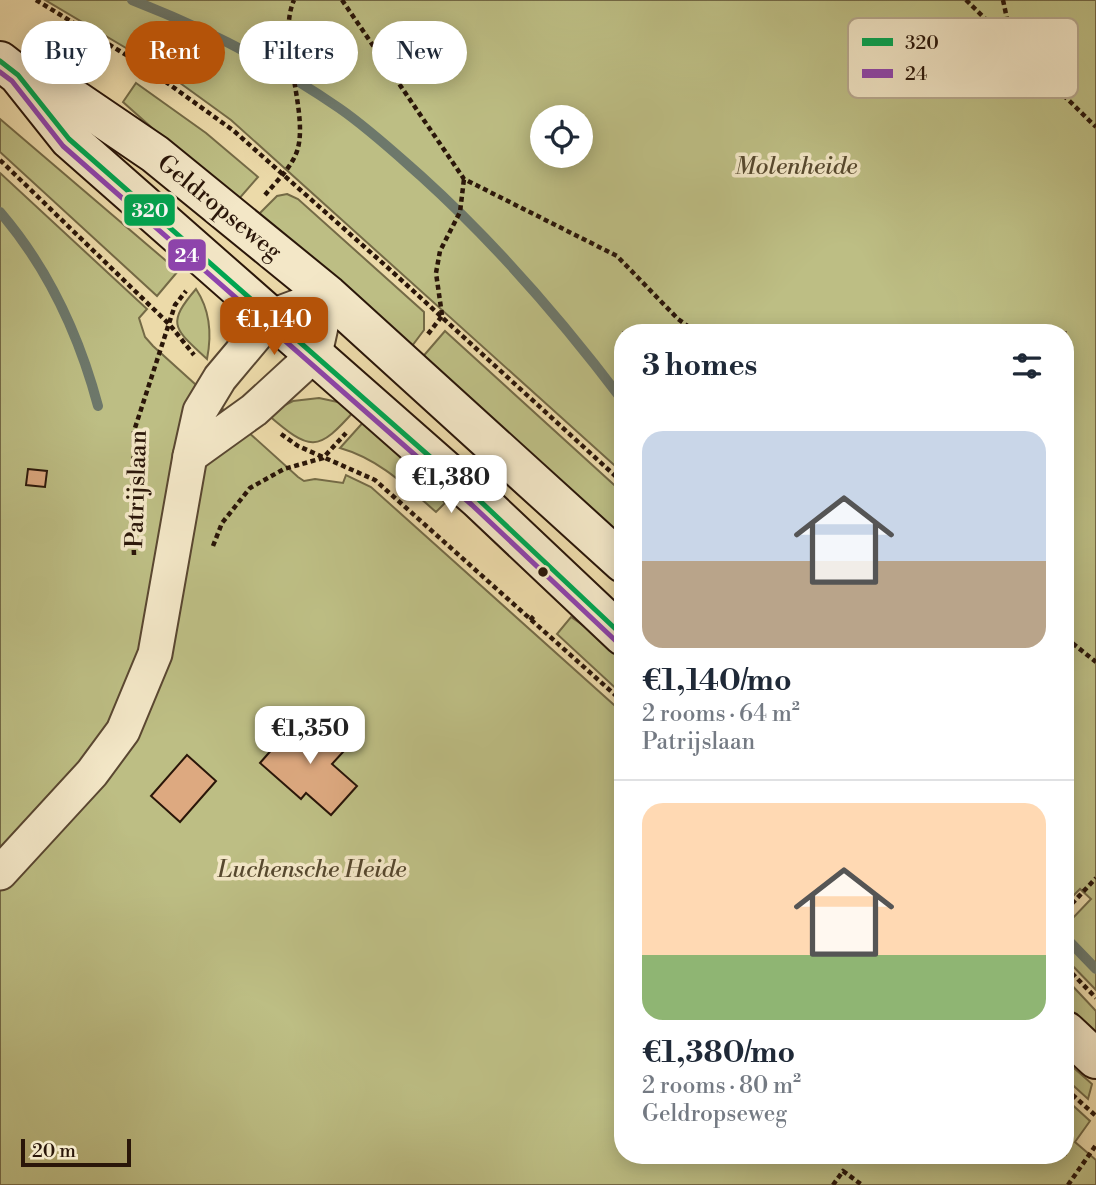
<!DOCTYPE html>
<html lang="en">
<head>
<meta charset="utf-8">
<style>
  :root { --surface:#fff; --page:#f6f6f7; --text:#1f2937; --muted:#747a83; --line:#e0e1e3; --accent:#b45309 }
  body { margin:0; font-family:"Libre Bodoni",serif; background:var(--page); color:var(--text); height:100vh; display:flex; flex-direction:column; font-size:26px; white-space:nowrap }
  * { box-sizing:border-box; margin:0 }
  p { font-size:23px; color:var(--muted) }
  .icon { flex:none; width:38px; height:38px; fill:none; stroke:currentColor; stroke-width:2; stroke-linecap:round; stroke-linejoin:round }
  .map { position:relative; flex:1; overflow:hidden }
  .drawer { position:absolute; left:614px; top:324px; width:460px; height:840px; display:flex; flex-direction:column; background:var(--surface); border-radius:28px; box-shadow:0 4px 18px #0003 }
  .drawer>* { flex:none }
  .banner { position:absolute; left:21px; top:21px; width:488px; height:63px; display:flex; gap:14px }
  .controls { position:absolute; left:530px; top:105px; display:grid; gap:14px }
  .controls a { display:grid; place-items:center; width:63px; height:63px; border-radius:50%; background:var(--surface); box-shadow:0 4px 18px #0003; font-size:35px }
  .scale { position:absolute; left:21px; bottom:18px; width:110px; box-sizing:border-box; padding-left:7px; border:4px solid #2a1609; border-top:0; font-size:19px; line-height:24px; white-space:nowrap; color:#2a1609; -webkit-text-stroke:5px #f3e7c7; paint-order:stroke }
  .price { position:absolute; translate:-50% -60px; padding:0 16px; border-radius:14px; background:#fff; color:#222; font-size:23px; line-height:46px; filter:drop-shadow(0 2px 4px #0008) }
  .price::after { content:''; position:absolute; left:50%; top:42px; width:21px; height:16px; margin-left:-10px; background:inherit; clip-path:polygon(0 0,100% 0,50% 100%) }
  .price.current { background:var(--accent); color:#fff }
  ul { padding:0; list-style:none }
  li { display:grid; align-content:center; gap:14px; height:371px; padding:0 28px }
  li+li { border-top:2px solid var(--line) }
  li span { display:grid; place-items:center; height:217px; border-radius:21px; color:#555 }
  li>.icon { margin-inline-start:auto }
  span .icon { width:126px; height:126px; fill:#fffc; stroke-width:1 }
  li b { font-size:30px }
  h2 { display:flex; justify-content:space-between; align-items:center; height:84px; padding:0 28px; font-size:30px }
  .pill { padding:0 24px; border-radius:32px; background:var(--surface); box-shadow:0 4px 18px #0003; font-size:24px; line-height:63px }
  .pill.current { background:var(--accent); color:#fff }
  .map>svg:first-child { display:block }
  .green { fill:#bdbe84; stroke:#746a46; stroke-width:2; fill-rule:evenodd }
  .lines { fill:none; stroke-linecap:round; stroke-linejoin:round }
  .stream { stroke:#6d786b; stroke-width:10 }
  .building { fill:#dda980; stroke:#2a1609; stroke-width:2 }
  .minor-casing { stroke:#5a4731; stroke-width:37 }
  .secondary-casing { stroke:#2a1609; stroke-width:42 }
  .path { stroke:#2a1609; stroke-width:4.5; stroke-dasharray:5 3.5; stroke-linecap:butt }
  .minor { stroke:#f3e7c7; stroke-width:33 }
  .secondary { stroke:#f3e7c7; stroke-width:38 }
  .bus-1-casing { stroke:#f3e7c7; stroke-width:10 }
  .bus-2-casing { stroke:#f3e7c7; stroke-width:10 }
  .bus-1 { stroke:#00a651; stroke-width:5 }
  .bus-2 { stroke:#8e44ad; stroke-width:5 }
  .bus-dot { fill:#2a1609; stroke:#f3e7c7; stroke-width:2.5 }
  .labels { text-anchor:middle; stroke-width:7; stroke-linejoin:round; paint-order:stroke }
  .park-label { font-size:24px; font-style:italic; fill:#56482e; stroke:#f3e7c7 }
  .street-label { font-size:24px; fill:#2a1609; stroke:#f3e7c7 }
  .key { fill:#f3e7c7; stroke:#b7a88e; stroke-width:2 }
  .key-label { font-size:19px; fill:#2a1609 }
  .line-badge { stroke:#f3e7c7; stroke-width:2.5 }
  .badge-label { font-size:19px; text-anchor:middle; font-weight:bold; fill:#fff }
</style>
</head>
<body>
<div class="map">
<svg width="1096" height="1185" viewBox="0 0 1096 1185">
  <rect width="100%" height="100%" fill="#ecdaa9"/>
  <filter id="stains"><feTurbulence type="fractalNoise" baseFrequency=".00286" numOctaves="4"/><feColorMatrix values="0 0 0 0 .2 0 0 0 0 .09 0 0 0 0 .02 0 0 0 .5 -.17"/></filter>
  <radialGradient id="worn" r=".72"><stop offset=".6" stop-color="#630" stop-opacity="0"/><stop offset="1" stop-color="#630" stop-opacity=".3"/></radialGradient>
  <g class="green">
    <path d="M45,0H1096V990L1066,959V931L1072,926L1069,922L1091,899L1080,889L1066,903V332H623V473L231,120L158,67ZM542,117H581V156H542Z"/>
    <polygon points="136,83 206,133 258,177 238,200 207,177 123,102"/>
    <polygon points="0,119 178,271 157,296 0,152"/>
    <polygon points="0,173 147,309 139,318 145,337 153,346 298,477 304,481 315,479 343,483 346,475 371,487 623,713 623,1155 1066,1155 1066,1099 1090,1121 1075,1142 1096,1160 1096,1185 0,1185"/>
    <polygon points="287,194 298,199 424,312 424,330 409,350 257,216 277,196"/>
    <path d="M196,289C210,310 212,334 207,359C175,329 165,325 196,289Z"/>
    <polygon points="445,331 623,493 623,544 420,360"/>
    <path d="M319,398L347,404L356,409C317,453 311,452 267,414L293,401Z"/>
    <path d="M367,418L395,444L445,503L436,512C406,486 379,459 340,448Z"/>
    <polygon points="571,617 623,653 623,695 557,634"/>
    <polygon points="1066,979 1096,1011 1096,1037 1066,1009"/>
    <polygon points="1066,1061 1092,1084 1088,1099 1066,1079"/>
  </g>
  <g class="lines">
    <g class="stream">
      <path d="M132,0C204,28 275,64 339,108C368,128 395,153 421,176C496,244 562,320 623,401"/>
      <path d="M0,212C48,268 79,335 98,406"/>
      <polyline points="1066,938 1096,969"/>
    </g>
  </g>
  <g class="building">
    <polygon points="28,469 47,471 45,487 26,485"/>
    <polygon points="302,715 343,752 332,764 357,786 331,815 306,793 301,799 260,763"/>
    <polygon points="187,755 216,781 180,822 151,796"/>
  </g>
  <g class="lines">
    <defs>
      <g id="minor">
        <polygon points="328,295 315,354 254,410 190,456 200,411 220,378 272,316"/>
        <polyline points="0,873 92,773 123,731 155,654 190,456"/>
      </g>
      <g id="secondary">
        <polyline points="0,61 18,75 69,139 478,499 623,636"/>
        <polyline points="23,78 77,101 155,154 328,295 623,563"/>
        <polyline points="1066,1031 1096,1059"/>
      </g>
    </defs>
    <use href="#minor" class="minor-casing"/>
    <use href="#secondary" class="secondary-casing"/>
    <g class="path">
      <polyline points="36,0 141,64 234,131 386,266 623,483"/>
      <polyline points="342,0 464,179 617,256 678,319 696,332"/>
      <polyline points="966,0 1096,127"/>
      <polyline points="1003,0 1013,47"/>
      <polyline points="0,160 170,325 194,355"/>
      <path d="M265,195C275,183 288,171 295,156C313,120 275,43 294,0"/>
      <polyline points="442,315 436,273 440,251 460,212 464,179"/>
      <polyline points="428,334 442,316"/>
      <polyline points="281,434 298,446 375,480 623,702"/>
      <polyline points="213,546 222,523 250,488 284,469 323,458 346,433"/>
      <polyline points="134,555 132,508 134,431 175,305 186,291"/>
      <polyline points="530,620 535,615"/>
      <polyline points="1066,638 1096,662"/>
      <polyline points="1066,910 1096,878"/>
      <polyline points="1066,967 1096,998"/>
      <polyline points="1066,1089 1096,1116"/>
      <polyline points="833,1185 843,1171 862,1185"/>
      <polyline points="1068,1185 1096,1145"/>
    </g>
    <use href="#minor" class="minor"/>
    <use href="#secondary" class="secondary"/>
    <defs>
      <polyline id="bus-1" points="0,61 18,75 69,139 478,499 623,636"/>
      <polyline id="bus-2" points="0,72 12,81 63,146 472,505 617,642"/>
    </defs>
    <use href="#bus-1" class="bus-1-casing"/>
    <use href="#bus-2" class="bus-2-casing"/>
    <use href="#bus-1" class="bus-1"/>
    <use href="#bus-2" class="bus-2"/>
  </g>
  <circle class="bus-dot" cx="543" cy="572" r="6"/>
  <g class="labels">
    <g class="park-label">
      <text x="796" y="174">Molenheide</text>
      <text x="312" y="877">Luchensche Heide</text>
    </g>
    <g class="street-label">
      <text transform="translate(220 207) rotate(39)" y="8">Geldropseweg</text>
      <text transform="translate(136 489) rotate(-88)" y="8">Patrijslaan</text>
    </g>
  </g>
  <rect x="848" y="18" width="230" height="80" rx="10" class="key"/>
  <rect x="862" y="38" width="31" height="8" fill="#00a651"/>
  <rect x="862" y="69" width="31" height="9" fill="#8e44ad"/>
  <g class="key-label">
    <text x="905" y="49">320</text>
    <text x="905" y="80">24</text>
  </g>
  <g class="line-badge">
    <rect x="123" y="193" width="53" height="34" rx="7" fill="#00a651"/>
    <rect x="167" y="238" width="40" height="34" rx="7" fill="#8e44ad"/>
  </g>
  <g class="badge-label">
    <text x="150" y="217">320</text>
    <text x="187" y="262">24</text>
  </g>
  <rect width="100%" height="100%" filter="url(#stains)"/>
  <rect width="100%" height="100%" fill="url(#worn)"/>
</svg>
<div class="controls">
<a><svg class="icon" aria-label="locate" viewBox="0 0 24 24"><circle cx="12" cy="12" r="6"/><path d="M12 2v4M12 18v4M2 12h4M18 12h4"/></svg></a>
</div>
<div class="scale">20 m</div>
<b class="price current" style="left:274px;top:357px">€1,140</b>
<b class="price" style="left:451px;top:515px">€1,380</b>
<b class="price" style="left:310px;top:766px">€1,350</b>
<div class="banner">
<a class="pill">Buy</a>
<a class="pill current">Rent</a>
<a class="pill">Filters</a>
<a class="pill">New</a>
</div>
<section class="drawer">
<h2>3 homes<svg class="icon" aria-label="filters" viewBox="0 0 24 24"><path d="M4 7h16M4 17h16"/><circle cx="9" cy="7" r="2"/><circle cx="15" cy="17" r="2"/></svg></h2>
<ul>
<li><span style="background:linear-gradient(#c9d6e8 60%,#b9a48a 0)"><svg class="icon" aria-label="home" viewBox="0 0 24 24"><path d="M3 11l9-7 9 7M6 9v11h12V9"/></svg></span><div><b>€1,140/mo</b><p>2 rooms · 64 m²</p><p>Patrijslaan</p></div></li>
<li><span style="background:linear-gradient(#ffd9b3 70%,#8fb573 0)"><svg class="icon" aria-label="home" viewBox="0 0 24 24"><path d="M3 11l9-7 9 7M6 9v11h12V9"/></svg></span><div><b>€1,380/mo</b><p>2 rooms · 80 m²</p><p>Geldropseweg</p></div></li>
</ul>
</section>
</div>
</body>
</html>
